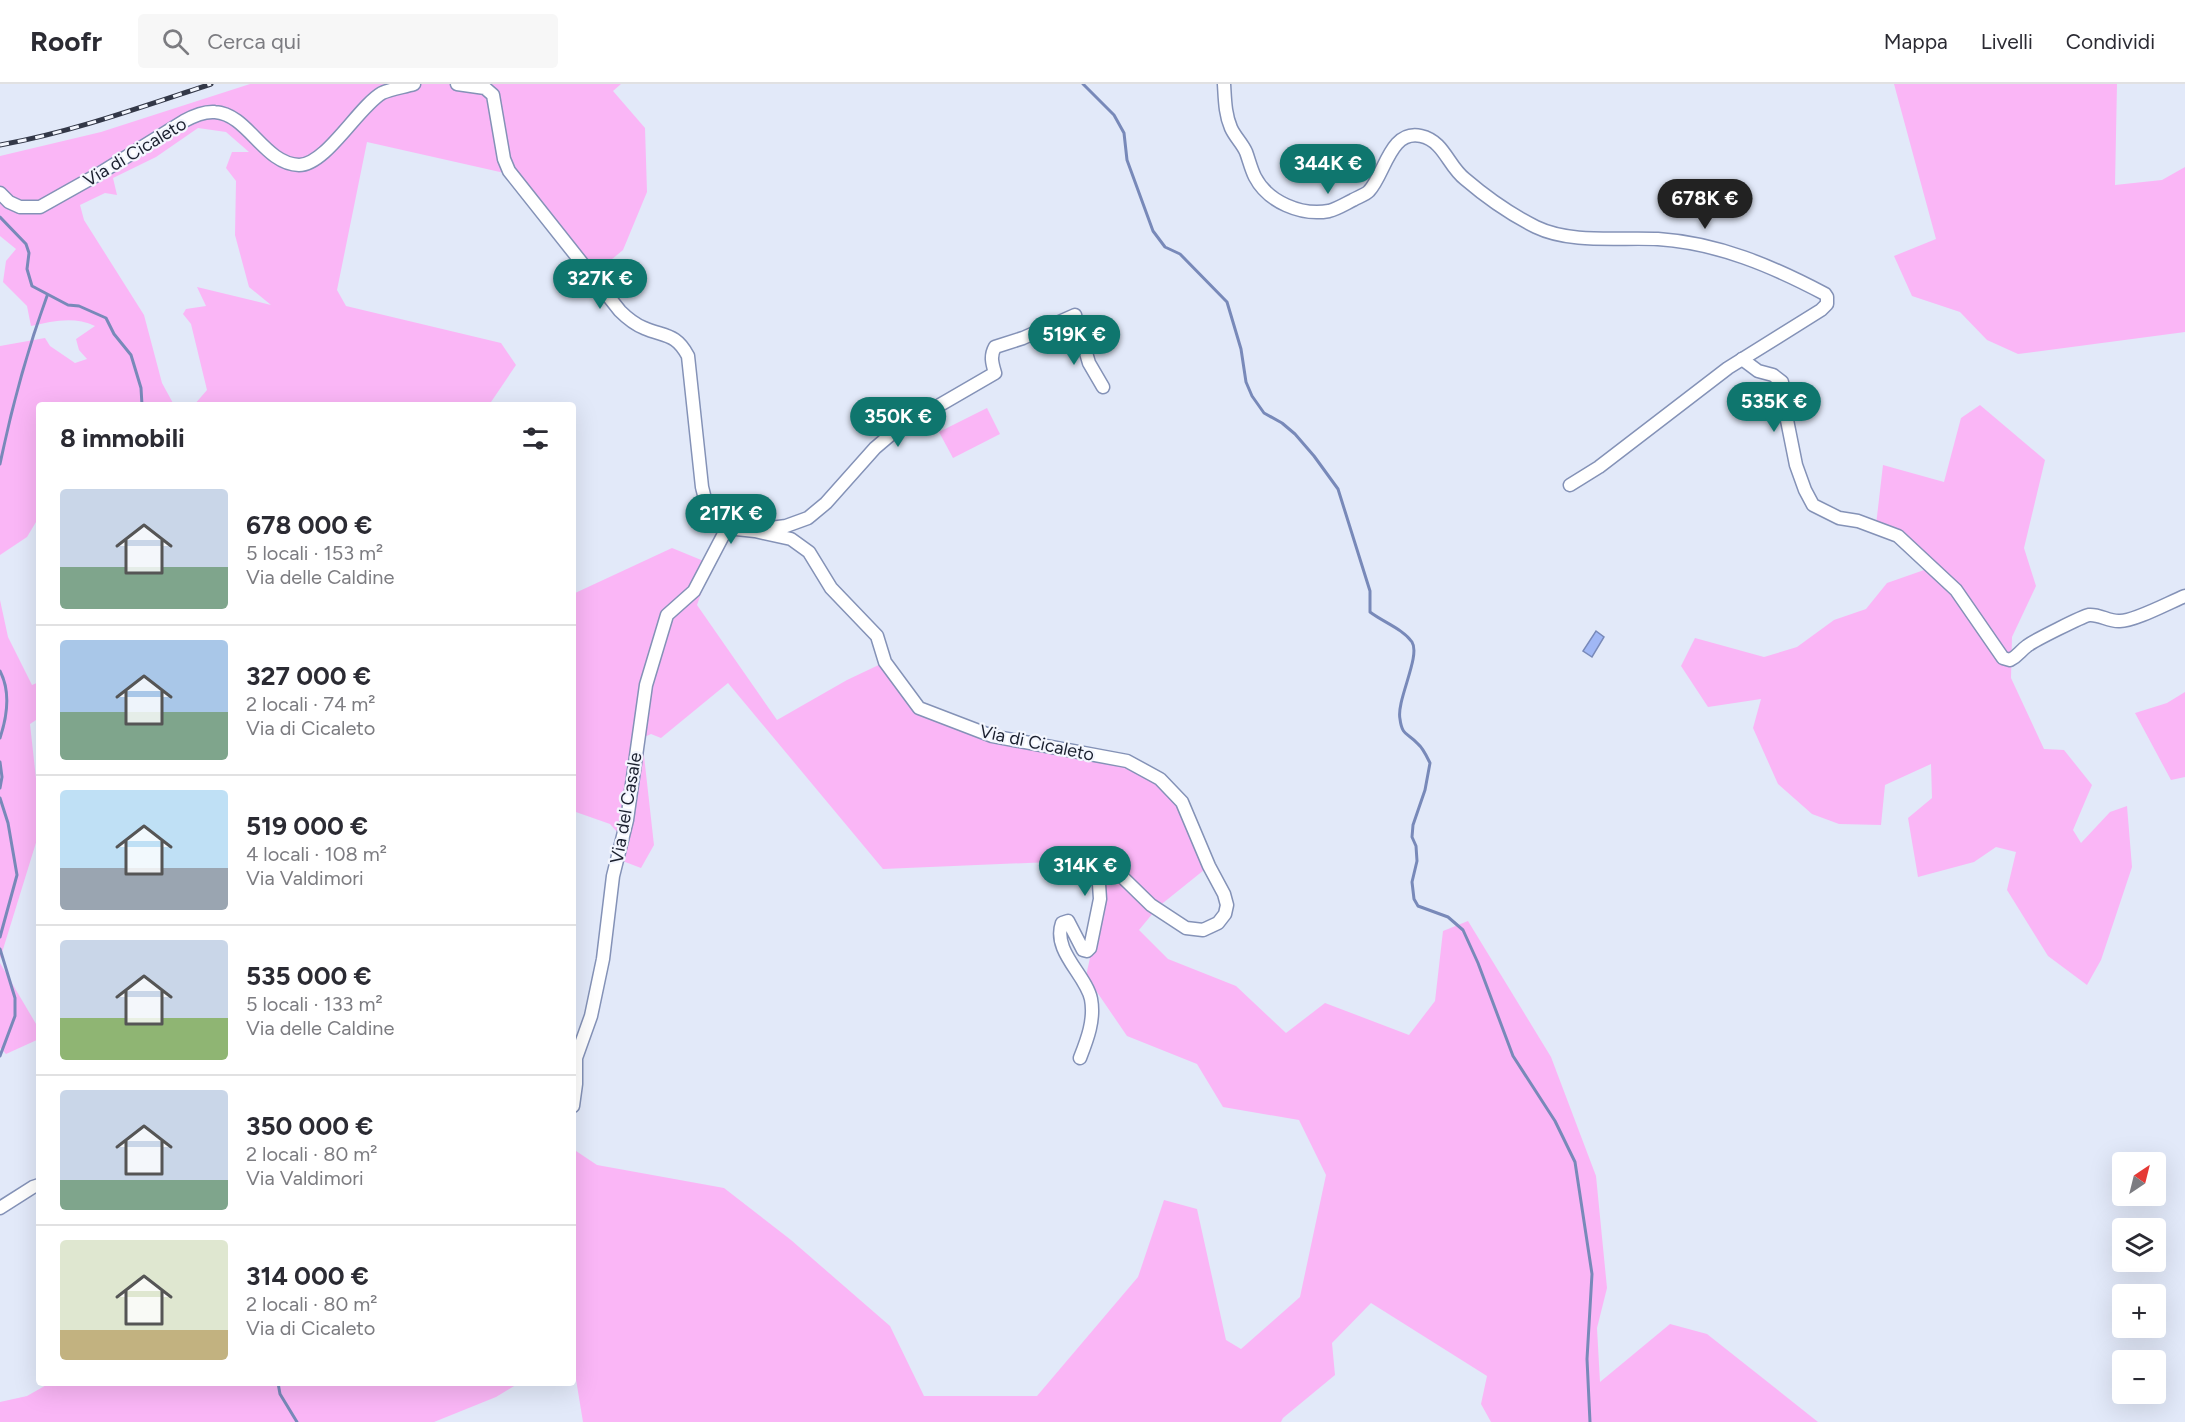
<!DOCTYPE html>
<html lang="it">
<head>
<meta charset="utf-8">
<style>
  :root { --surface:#fff; --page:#f7f7f7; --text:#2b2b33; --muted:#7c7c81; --line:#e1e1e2; --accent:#0f766e }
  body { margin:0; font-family:Figtree,sans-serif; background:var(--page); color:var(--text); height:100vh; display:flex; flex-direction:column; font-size:22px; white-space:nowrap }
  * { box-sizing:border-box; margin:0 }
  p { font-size:20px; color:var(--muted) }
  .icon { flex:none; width:33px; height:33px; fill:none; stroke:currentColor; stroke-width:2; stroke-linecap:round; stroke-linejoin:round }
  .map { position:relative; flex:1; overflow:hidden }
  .panel { position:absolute; left:36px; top:318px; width:540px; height:984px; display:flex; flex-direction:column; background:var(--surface); border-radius:6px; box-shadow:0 6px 24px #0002 }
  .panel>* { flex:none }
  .needle { width:39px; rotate:35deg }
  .buttons { position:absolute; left:2112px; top:1068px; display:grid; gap:12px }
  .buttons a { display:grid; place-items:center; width:54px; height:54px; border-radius:6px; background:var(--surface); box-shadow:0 6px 24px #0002; font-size:30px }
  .price { position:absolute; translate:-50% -51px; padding:0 14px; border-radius:21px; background:var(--accent); color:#fff; font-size:20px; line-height:39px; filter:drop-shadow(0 2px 3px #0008) }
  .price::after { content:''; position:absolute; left:50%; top:36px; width:18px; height:14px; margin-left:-9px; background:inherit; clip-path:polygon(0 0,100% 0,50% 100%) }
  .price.selected { background:#222; color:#fff }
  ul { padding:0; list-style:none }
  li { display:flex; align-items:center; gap:18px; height:150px; padding:0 24px }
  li+li { border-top:2px solid var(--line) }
  li span { display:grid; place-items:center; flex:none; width:168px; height:120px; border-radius:6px; color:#555 }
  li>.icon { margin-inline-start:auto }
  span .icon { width:72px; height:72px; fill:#fffc; stroke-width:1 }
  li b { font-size:26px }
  h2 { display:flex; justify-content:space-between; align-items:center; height:72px; padding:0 24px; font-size:26px }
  header { display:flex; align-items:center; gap:36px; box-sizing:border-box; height:84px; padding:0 30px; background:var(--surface); border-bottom:2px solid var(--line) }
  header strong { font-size:28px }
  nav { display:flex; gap:33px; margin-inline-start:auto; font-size:21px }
  .search { width:420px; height:54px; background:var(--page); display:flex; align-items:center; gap:15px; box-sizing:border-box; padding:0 21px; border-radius:6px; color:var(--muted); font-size:22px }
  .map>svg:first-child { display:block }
  .green { fill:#fab6f6 }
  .water { fill:#a0b7f5; stroke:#7889b9; stroke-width:1.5 }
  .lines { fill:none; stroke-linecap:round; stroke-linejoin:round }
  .stream { stroke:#7889b9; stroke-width:3 }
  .minor-casing { stroke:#8492b7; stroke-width:15 }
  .minor { stroke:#fff; stroke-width:12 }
  .rail-casing { stroke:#333848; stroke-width:5 }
  .rail { stroke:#f3f6fe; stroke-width:3; stroke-dasharray:9; stroke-linecap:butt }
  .labels { text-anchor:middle; stroke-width:4.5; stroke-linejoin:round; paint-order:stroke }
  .street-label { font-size:18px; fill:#1a1f2e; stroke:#f3f6fe }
</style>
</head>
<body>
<header>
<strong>Roofr</strong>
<div class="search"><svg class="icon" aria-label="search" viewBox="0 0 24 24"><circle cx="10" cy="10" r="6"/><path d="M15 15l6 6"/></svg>Cerca qui</div>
<nav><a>Mappa</a><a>Livelli</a><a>Condividi</a></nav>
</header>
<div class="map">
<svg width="2185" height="1338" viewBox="0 0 2185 1338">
  <rect width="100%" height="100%" fill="#e2e9f9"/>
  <g class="green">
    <path d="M250,0H621L613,7L645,44L647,108L623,166L593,191L513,91L367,58L337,206L346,222L501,259L516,281L489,321H194L207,306L191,240L183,230L186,225L206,222L197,203L271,221L249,203L235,151L236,97L226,84L232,68H249L226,48L198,44L156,73L113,94L117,111L105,109L80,121L84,136L144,231L162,299L174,321H39V433L27,453L0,471V262L45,254L50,262L75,279L87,275L79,266L76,255L95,242C74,232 53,237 31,242L27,222L3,198L6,177L16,165L0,152V72L101,48Z"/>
    <polygon points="1894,0 2117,0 2115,101 2162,96 2185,83 2185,248 2018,270 1987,256 1960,228 1912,212 1894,172 1936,155"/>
    <polygon points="1980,321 2045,376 2024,464 2036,502 2012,553 2011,594 2044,665 2064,666 2092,701 2073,746 2081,759 2110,728 2127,722 2132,783 2101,876 2087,901 2048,872 2007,806 2016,768 1996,763 1974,778 1918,793 1908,734 1932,714 1931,680 1885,701 1881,741 1839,740 1812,730 1778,700 1753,644 1761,615 1708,623 1681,582 1695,554 1764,573 1797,563 1834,536 1866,525 1887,499 1927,485 1934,478 1876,441 1883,381 1944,398 1961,334"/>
    <polygon points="987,324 1000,350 953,374 939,348"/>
    <polygon points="672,464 711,480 697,521 777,636 847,596 885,578 919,624 992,652 1127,677 1182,718 1209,782 1158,823 1139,846 1168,875 1236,902 1286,949 1325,919 1409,951 1435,917 1443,847 1468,837 1551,973 1596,1092 1607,1204 1597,1244 1600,1298 1670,1240 1707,1250 1818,1338 1491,1338 1481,1320 1487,1292 1371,1219 1332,1259 1335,1291 1283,1334 1281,1338 583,1338 573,1277 573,1065 597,1081 724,1104 791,1156 890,1242 924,1312 1037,1312 1138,1193 1164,1116 1197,1125 1226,1256 1241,1265 1300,1213 1326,1091 1299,1036 1223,1023 1197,980 1127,952 1086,892 1106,801 1098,776 883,785 728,599 661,654 651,650 642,654 654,761 641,784 620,776 618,749 610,740 573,727 573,510"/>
    <polygon points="0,516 8,553 32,601 39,598 39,634 30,640 39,722 39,749 0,875"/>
    <polygon points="2185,608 2185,693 2171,696 2135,629 2167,619"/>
    <polygon points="0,879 39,945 39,955 6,970 0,964"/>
    <polygon points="50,1299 519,1299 496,1313 434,1338 0,1338 0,1318 27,1312"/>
  </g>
  <polygon class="water" points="1596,547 1604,553 1592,573 1583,567"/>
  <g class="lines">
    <g class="stream">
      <path d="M1083,0L1114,31L1124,49L1127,76L1153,147L1165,163L1180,170L1227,218L1241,265L1246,298L1252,312L1264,329L1282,339L1295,350L1314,372L1338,405L1370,507V528C1383,538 1403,545 1412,558C1421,572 1396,617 1400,635C1402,652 1408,649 1418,660C1423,664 1427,673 1430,679L1425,706L1413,741L1412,753L1416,762L1417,777L1412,798L1414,815L1418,822L1448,833L1463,846L1478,879L1513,972L1555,1037L1575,1078L1592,1190L1587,1275L1590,1338"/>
      <polyline points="0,133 26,160 29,169 27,185 32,202 68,221 79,222 106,234 114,250 131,271 141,304 142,321"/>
      <path d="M0,380C12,322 27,267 47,212"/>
      <path d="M0,587C11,608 7,633 0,654"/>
      <polyline points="0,678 2,693 0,704"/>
      <polyline points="0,714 8,739 17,791 0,853"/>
      <polyline points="0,865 15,914 15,932 0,972"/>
      <polyline points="278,1299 280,1310 297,1338"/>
    </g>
    <defs>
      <g id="minor">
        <path d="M457,0L485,4L493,11L504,75L509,87L620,227C627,234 634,240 644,244C665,253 676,249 688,272L702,403L707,423L718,438L727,444L755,447L791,455L809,468L831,504L877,552L885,578L919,624L992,652L1127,677L1160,695L1182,718L1209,782L1224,810L1227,821L1225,830L1218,839L1203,846L1186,844L1151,821L1110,781L1105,778L1100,781L1098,785L1100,815L1090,864L1087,867L1083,866L1068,837L1062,839C1052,867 1086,891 1091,915C1095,936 1087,956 1080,974"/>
        <path d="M1224,0C1225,16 1225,30 1231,44C1235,53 1242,59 1246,68C1249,76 1251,85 1255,93C1268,118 1301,132 1329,127C1337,125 1345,120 1353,116C1358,113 1365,111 1369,107C1385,90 1390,45 1421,52C1444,57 1448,82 1465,95C1486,113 1512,131 1536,143C1571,160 1620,153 1658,155C1718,159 1772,182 1825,210L1827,213V220L1821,226L1728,284L1599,383L1570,401"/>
        <path d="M0,109L9,118L20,123H40L97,91L184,37C193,32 204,27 215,28C248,30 264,80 299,81C326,81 358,23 382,9C391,5 404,3 414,0"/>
        <path d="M1742,275L1758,287L1773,291L1782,298L1785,326L1796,381L1805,406L1813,421L1839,434L1858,437L1898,452L1956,506L2003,574L2010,576C2018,572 2020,567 2027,562C2033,557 2083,532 2089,531C2100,530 2109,538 2120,537C2135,537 2170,518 2185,512"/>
        <path d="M762,445L786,442L808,434L826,419L875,364L895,347L995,289C992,279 990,272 995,263L1023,254L1075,231L1089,279L1103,303"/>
        <polyline points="573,1022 576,1000 576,974 591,932 603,875 613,792 627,736 646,601 667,531 694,507 727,444"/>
        <polyline points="0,1124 33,1103 39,1101"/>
      </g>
    </defs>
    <use href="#minor" class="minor-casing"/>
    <use href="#minor" class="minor"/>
    <defs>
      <path id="rail" d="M0,61C72,48 141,23 211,0"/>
    </defs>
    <use href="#rail" class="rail-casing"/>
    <use href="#rail" class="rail"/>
  </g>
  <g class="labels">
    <g class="street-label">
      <text transform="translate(135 68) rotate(-31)" y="6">Via di Cicaleto</text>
      <text transform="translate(1037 659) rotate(12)" y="6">Via di Cicaleto</text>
      <text transform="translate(626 724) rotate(-80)" y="6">Via del Casale</text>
    </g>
  </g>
</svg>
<div class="buttons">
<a><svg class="needle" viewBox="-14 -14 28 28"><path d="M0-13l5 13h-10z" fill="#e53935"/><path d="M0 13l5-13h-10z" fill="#7c7c81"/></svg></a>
<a><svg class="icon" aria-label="layers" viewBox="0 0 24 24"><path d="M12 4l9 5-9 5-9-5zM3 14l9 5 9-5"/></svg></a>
<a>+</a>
<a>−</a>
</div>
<b class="price" style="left:1328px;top:111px">344K €</b>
<b class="price selected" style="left:1705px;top:146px">678K €</b>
<b class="price" style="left:600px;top:226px">327K €</b>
<b class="price" style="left:1074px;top:282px">519K €</b>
<b class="price" style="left:1774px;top:349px">535K €</b>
<b class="price" style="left:898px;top:364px">350K €</b>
<b class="price" style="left:731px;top:461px">217K €</b>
<b class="price" style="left:1085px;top:813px">314K €</b>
<section class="panel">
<h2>8 immobili<svg class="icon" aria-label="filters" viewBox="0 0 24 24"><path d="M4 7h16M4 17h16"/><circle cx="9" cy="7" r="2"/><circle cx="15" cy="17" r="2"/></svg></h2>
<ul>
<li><span style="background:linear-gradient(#c9d6e8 65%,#7fa58c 0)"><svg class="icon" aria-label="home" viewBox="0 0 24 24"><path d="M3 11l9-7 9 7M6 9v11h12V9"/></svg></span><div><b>678 000 €</b><p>5 locali · 153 m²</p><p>Via delle Caldine</p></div></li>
<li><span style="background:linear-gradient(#a9c7e8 60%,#7fa58c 0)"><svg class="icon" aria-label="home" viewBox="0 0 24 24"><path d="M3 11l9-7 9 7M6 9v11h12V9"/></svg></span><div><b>327 000 €</b><p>2 locali · 74 m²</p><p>Via di Cicaleto</p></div></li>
<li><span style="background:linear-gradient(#bfe0f5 65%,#9aa5b1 0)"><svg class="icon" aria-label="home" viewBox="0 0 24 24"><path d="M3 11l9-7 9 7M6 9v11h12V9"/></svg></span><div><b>519 000 €</b><p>4 locali · 108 m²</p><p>Via Valdimori</p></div></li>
<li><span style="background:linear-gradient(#c9d6e8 65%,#8fb573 0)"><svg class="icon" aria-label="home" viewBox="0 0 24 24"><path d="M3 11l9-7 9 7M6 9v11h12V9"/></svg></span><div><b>535 000 €</b><p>5 locali · 133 m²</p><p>Via delle Caldine</p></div></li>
<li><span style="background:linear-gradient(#c9d6e8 75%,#7fa58c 0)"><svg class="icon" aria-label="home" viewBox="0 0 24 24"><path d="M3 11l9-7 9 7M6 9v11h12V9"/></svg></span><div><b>350 000 €</b><p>2 locali · 80 m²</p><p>Via Valdimori</p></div></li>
<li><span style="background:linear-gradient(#dfe7d0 75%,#c2b280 0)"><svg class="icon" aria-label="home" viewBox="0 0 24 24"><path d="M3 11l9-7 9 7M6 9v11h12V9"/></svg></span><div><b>314 000 €</b><p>2 locali · 80 m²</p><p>Via di Cicaleto</p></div></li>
</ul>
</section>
</div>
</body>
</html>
